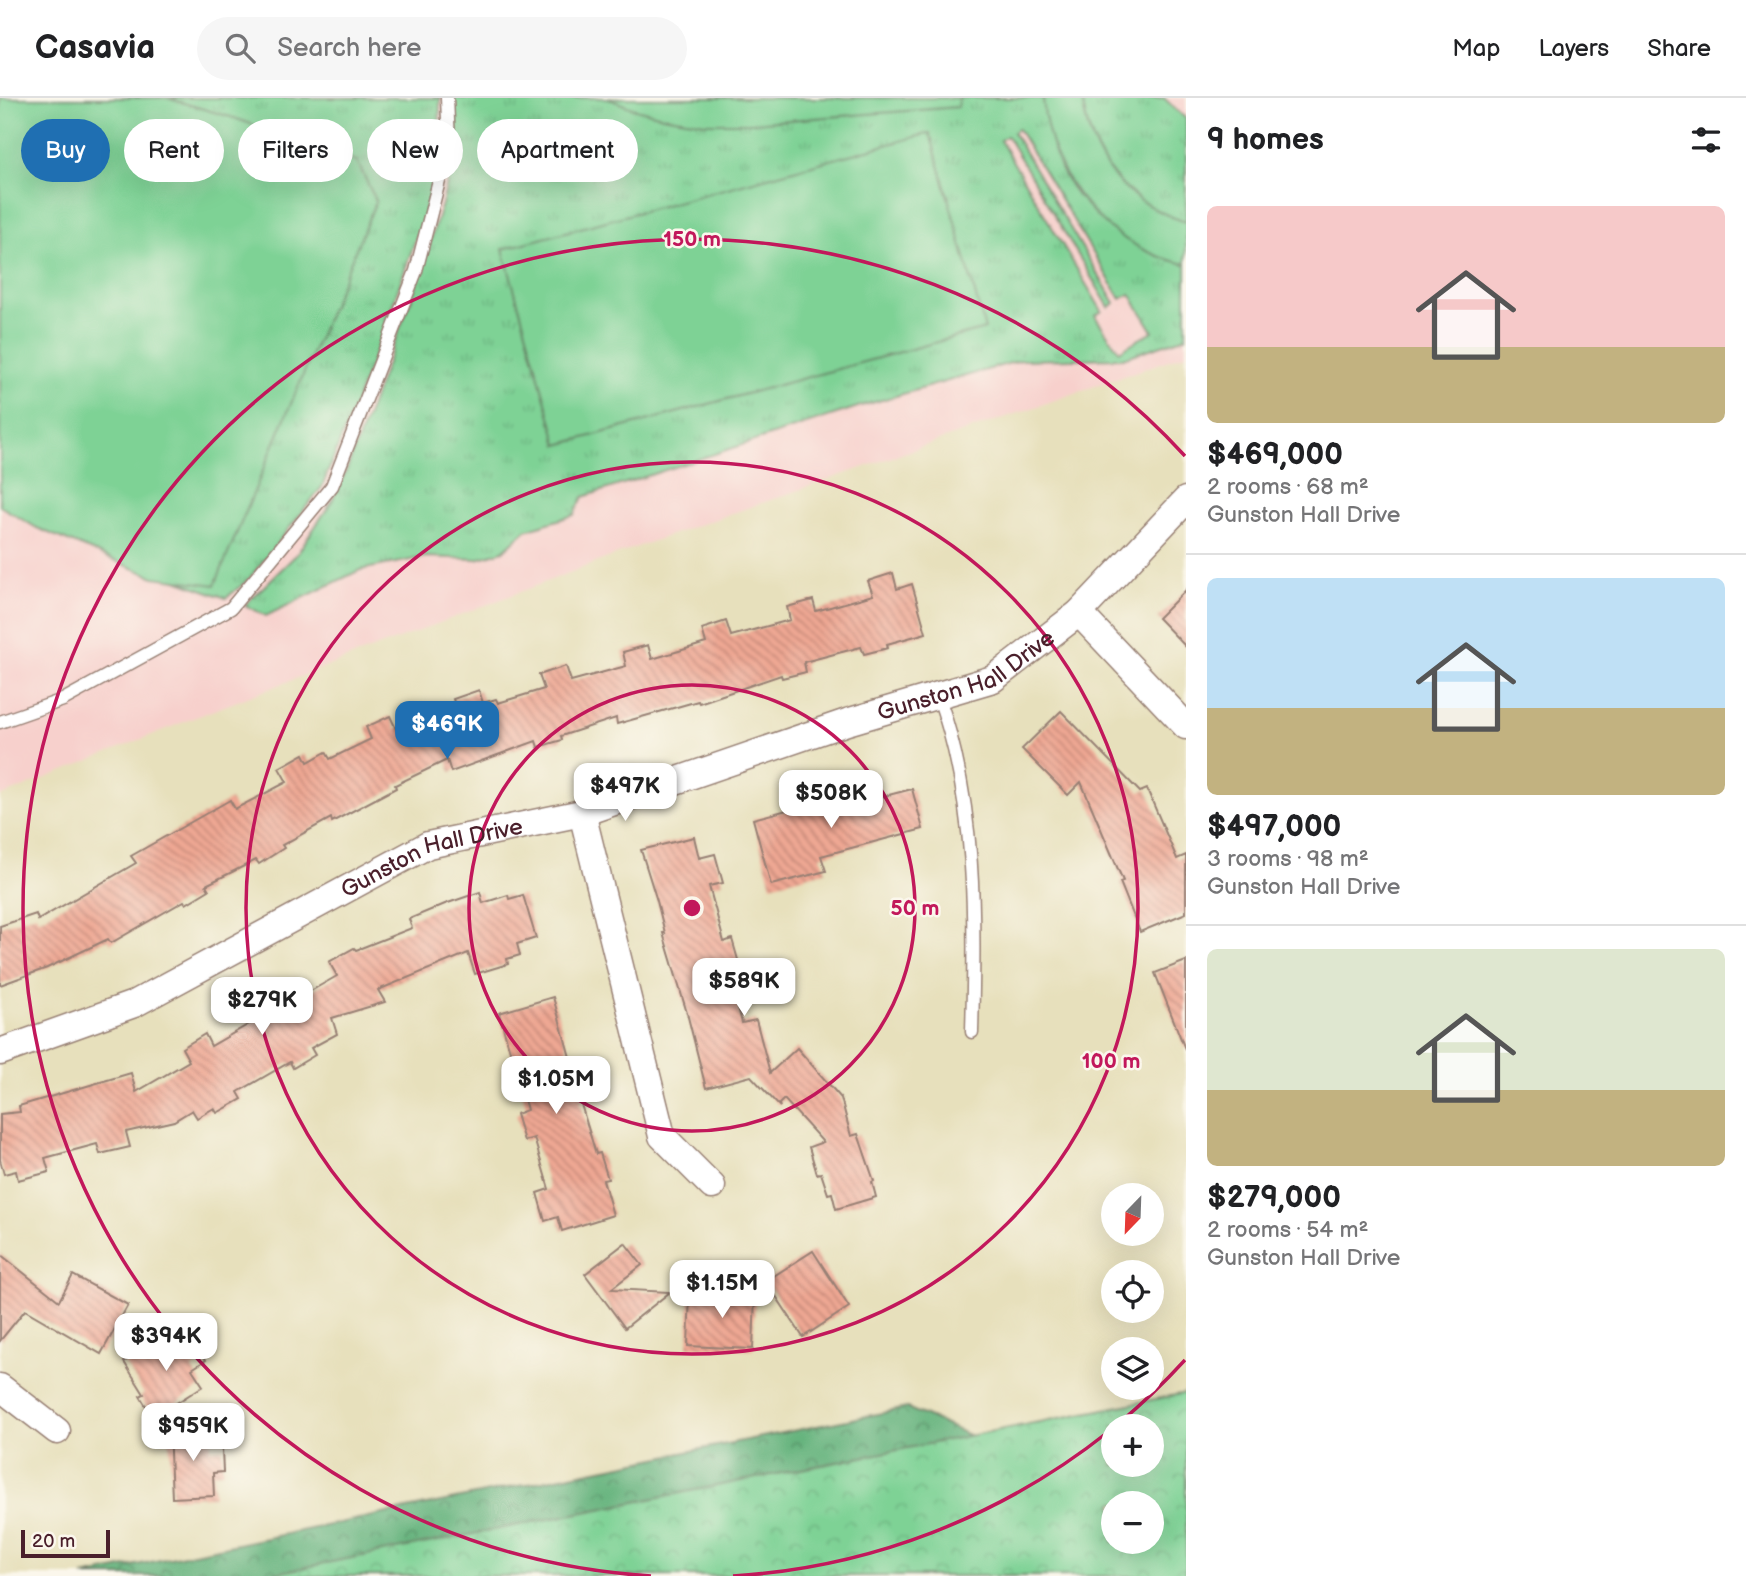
<!DOCTYPE html>
<html lang="en">
<head>
<meta charset="utf-8">
<style>
  :root { --surface:#fff; --page:#f6f6f6; --text:#202124; --muted:#757577; --line:#e0e0e0; --accent:#1f6fb2 }
  body { margin:0; font-family:"Balsamiq Sans",sans-serif; background:var(--page); color:var(--text); height:100vh; display:flex; flex-direction:column; font-size:26px; white-space:nowrap }
  * { box-sizing:border-box; margin:0 }
  p { font-size:23px; color:var(--muted) }
  .icon { flex:none; width:38px; height:38px; fill:none; stroke:currentColor; stroke-width:2; stroke-linecap:round; stroke-linejoin:round }
  .map { position:relative; flex:1; overflow:hidden }
  .side { display:flex; flex-direction:column; background:var(--surface); width:560px }
  .side>* { flex:none }
  .banner { position:absolute; left:21px; top:21px; width:665px; height:63px; display:flex; gap:14px }
  .needle { width:46px; rotate:203deg }
  .buttons { position:absolute; left:1101px; top:1085px; display:grid; gap:14px }
  .buttons a { display:grid; place-items:center; width:63px; height:63px; border-radius:50%; background:var(--surface); box-shadow:0 7px 28px #0002; font-size:35px }
  .scale { position:absolute; left:21px; bottom:18px; width:89px; box-sizing:border-box; padding-left:7px; border:4px solid #4a1f2b; border-top:0; font-size:19px; line-height:24px; white-space:nowrap; color:#4a1f2b; -webkit-text-stroke:5px #fbf7ec; paint-order:stroke }
  .price { position:absolute; translate:-50% -60px; padding:0 16px; border-radius:14px; background:#fff; color:#222; font-size:23px; line-height:46px; filter:drop-shadow(0 2px 4px #0008) }
  .price::after { content:''; position:absolute; left:50%; top:42px; width:21px; height:16px; margin-left:-10px; background:inherit; clip-path:polygon(0 0,100% 0,50% 100%) }
  .price.active { background:var(--accent); color:#fff }
  ul { padding:0; list-style:none }
  li { display:grid; align-content:center; gap:14px; height:371px; padding:0 21px }
  li+li { border-top:2px solid var(--line) }
  li span { display:grid; place-items:center; height:217px; border-radius:10px; color:#555 }
  li>.icon { margin-inline-start:auto }
  span .icon { width:126px; height:126px; fill:#fffc; stroke-width:1 }
  li b { font-size:30px }
  h2 { display:flex; justify-content:space-between; align-items:center; height:84px; padding:0 21px; font-size:30px }
  .tag { padding:0 24px; border-radius:32px; background:var(--surface); box-shadow:0 7px 28px #0002; font-size:24px; line-height:63px }
  .tag.active { background:var(--accent); color:#fff }
  header { display:flex; align-items:center; gap:42px; box-sizing:border-box; height:98px; padding:0 35px; background:var(--surface); border-bottom:2px solid var(--line) }
  header strong { font-size:33px }
  nav { display:flex; gap:38px; margin-inline-start:auto; font-size:24px }
  .search { width:490px; height:63px; background:var(--page); display:flex; align-items:center; gap:18px; box-sizing:border-box; padding:0 24px; border-radius:38px; color:var(--muted); font-size:26px }
  main { display:flex; flex:1; min-height:0 }
  .map>svg:first-child { display:block }
  .built { fill:#f7d0cc }
  .grass { fill:url(#grass-tufts); stroke:#647860; stroke-width:2; fill-rule:evenodd }
  .forest { fill:url(#forest-crowns); stroke:#586a54; stroke-width:2 }
  .park { fill:url(#park-crowns); stroke:#647860; stroke-width:2; fill-rule:evenodd }
  .pitch { fill:#7ed295; stroke:#647860; stroke-width:2 }
  .building { fill:url(#building-back-hatch) }
  .lines { fill:none; stroke-linecap:round; stroke-linejoin:round }
  .service-casing { stroke:#988074; stroke-width:15 }
  .minor-casing { stroke:#988074; stroke-width:29 }
  .service { stroke:#fff; stroke-width:12 }
  .minor { stroke:#fff; stroke-width:26 }
  .ring { fill:none; stroke:#c2185b; stroke-width:3.5 }
  .labels { text-anchor:middle; stroke-width:5; stroke-linejoin:round; paint-order:stroke }
  .street-label { font-size:23px; fill:#4a1f2b; stroke:#fbf7ec }
  .centre { fill:#c2185b; stroke:#fbf7ec; stroke-width:3.5 }
  .ring-label { font-size:21px; text-anchor:middle; font-weight:bold; fill:#c2185b; stroke:#fbf7ec; stroke-width:5; stroke-linejoin:round; paint-order:stroke }
</style>
</head>
<body>
<header>
<strong>Casavia</strong>
<div class="search"><svg class="icon" aria-label="search" viewBox="0 0 24 24"><circle cx="10" cy="10" r="6"/><path d="M15 15l6 6"/></svg>Search here</div>
<nav><a>Map</a><a>Layers</a><a>Share</a></nav>
</header>
<main>
<div class="map">
<svg width="1186" height="1478" viewBox="0 0 1186 1478">
  <defs>
    <pattern id="grass-tufts" width="24" height="20" patternUnits="userSpaceOnUse" patternTransform="scale(1.75)"><rect width="24" height="20" fill="#7ed295"/><path d="M3 7l-1-3M5 7V3M7 7l1-3M15 17l-1-3M17 17v-4M19 17l1-3" fill="none" stroke="#6eb481"/></pattern>
    <pattern id="forest-crowns" width="20" height="18" patternUnits="userSpaceOnUse" patternTransform="scale(1.75)"><rect width="20" height="18" fill="#66b47e"/><path d="M2 6a3 3 0 1 1 6 0M12 15a3 3 0 1 1 6 0" fill="none" stroke="#569267"/></pattern>
    <pattern id="park-crowns" width="20" height="18" patternUnits="userSpaceOnUse" patternTransform="scale(1.75)"><rect width="20" height="18" fill="#7ed295"/><path d="M2 6a3 3 0 1 1 6 0M12 15a3 3 0 1 1 6 0" fill="none" stroke="#6eb481"/></pattern>
    <pattern id="building-back-hatch" width="6" height="6" patternUnits="userSpaceOnUse" patternTransform="scale(1.75)"><rect width="6" height="6" fill="#eea793"/><path d="M-1 5l2 2M0 0l6 6M5-1l2 2" fill="none" stroke="#c38778"/></pattern>
  </defs>
  <rect width="100%" height="100%" fill="#fbf7ec"/>
  <filter id="ink" filterUnits="userSpaceOnUse"><feTurbulence type="fractalNoise" baseFrequency=".0143" numOctaves="2"/><feDisplacementMap in="SourceGraphic" scale="14" xChannelSelector="R" yChannelSelector="G"/><feConvolveMatrix kernelMatrix="1 2 1 2 8 2 1 2 1" color-interpolation-filters="sRGB"/></filter>
  <filter id="wash" filterUnits="userSpaceOnUse"><feTurbulence type="fractalNoise" baseFrequency=".00686" numOctaves="4" result="noise"/><feDisplacementMap in="SourceGraphic" scale="28" xChannelSelector="R" yChannelSelector="G"/><feGaussianBlur stdDeviation="1.57" result="paint"/><feColorMatrix in="noise" values="0 0 0 0 0 0 0 0 0 0 0 0 0 0 0 0 0 1.4 0 .05"/><feComposite in="paint" operator="in"/></filter>
  <g filter="url(#wash)">
    <rect width="100%" height="100%" fill="#e7e0bc"/>
    <polygon class="built" points="0,0 1186,0 1186,256 631,451 186,623 0,699"/>
    <g class="grass">
      <polygon points="0,0 440,0 439,46 433,84 422,123 382,237 322,389 248,482 226,500 140,469"/>
      <path d="M454,0H1043C1047,33 1055,70 1077,97C1085,106 1097,114 1106,122C1130,144 1153,159 1186,166V239L1123,260L1021,262L861,308L583,399L574,417L526,432L503,453L477,461L426,459L360,472L266,518L245,507L297,456L332,403L347,371L417,185L442,106L449,78L453,44ZM1018,31L1121,201L1130,196L1153,233L1119,253L1095,218L1102,213L1000,42L1007,38L1109,209L1115,205L1013,34Z"/>
      <path d="M1082,0H1164L1186,21V124C1125,105 1091,64 1082,0Z"/>
    </g>
    <polygon class="forest" points="907,1310 1124,1405 1113,1405 1113,1444 1152,1444 1186,1433 1186,1478 83,1478 581,1375"/>
    <path class="park" d="M1186,1295V1478H261ZM1113,1328H1152V1367H1113ZM1113,1405H1152V1444H1113Z"/>
    <g class="pitch">
      <polygon points="0,0 167,0 234,20 357,63 376,103 215,487 154,479 37,430 0,408"/>
      <polygon points="607,0 959,0 958,9 750,25 705,25 662,18 632,10"/>
      <path d="M1043,0H1082C1090,64 1125,105 1186,124V166C1106,150 1048,80 1043,0Z"/>
      <polygon points="930,35 985,231 558,347 503,151"/>
    </g>
    <g id="blocks">
      <g class="building">
        <polygon points="893,475 897,491 912,486 926,535 887,546 888,550 864,556 861,549 804,564 806,574 782,580 781,577 699,605 698,603 617,626 616,620 561,638 562,642 538,649 536,643 451,674 447,662 395,687 396,690 332,724 331,720 282,747 284,750 259,766 256,762 206,787 209,792 186,806 184,803 111,845 108,841 47,870 0,887 0,828 36,816 38,822 136,765 131,758 230,702 235,711 287,684 279,670 304,656 308,664 326,654 330,661 371,641 366,629 390,618 396,631 407,626 409,631 458,616 453,601 479,592 483,605 496,601 498,605 544,591 539,577 566,568 571,583 626,568 623,554 648,547 652,561 706,545 702,531 726,523 731,538 790,522 787,509 813,502 816,513 873,497 868,483"/>
        <polygon points="1186,492 1186,549 1158,520"/>
        <polygon points="1061,613 1140,694 1147,691 1177,761 1186,757 1186,815 1140,834 1120,784 1123,783 1081,684 1068,697 1022,651"/>
        <polygon points="871,690 873,701 912,691 923,731 821,758 826,773 771,787 753,721"/>
        <polygon points="694,739 699,760 715,756 723,785 709,788 724,844 732,841 740,869 728,872 742,925 756,922 770,975 797,950 841,1000 851,1038 858,1036 874,1083 872,1084 876,1099 836,1111 832,1095 828,1096 821,1075 817,1076 809,1049 823,1044 784,1001 779,1006 780,1009 751,978 706,990 687,915 663,835 665,835 657,803 641,752"/>
        <polygon points="480,794 483,805 508,797 509,801 523,797 536,840 517,846 520,857 507,861 508,866 475,876 468,855 378,892 385,904 332,920 337,936 311,950 315,957 293,970 290,964 238,994 242,1001 217,1015 214,1010 197,1020 192,1012 174,1023 126,1034 130,1049 100,1056 97,1046 45,1060 49,1074 18,1082 16,1073 4,1076 0,1062 0,1016 20,1014 19,1008 131,975 136,994 189,963 182,950 205,936 211,948 263,918 256,906 278,894 286,907 337,878 329,864 354,850 356,852 412,830 409,821 445,806"/>
        <polygon points="1186,863 1186,951 1185,951 1155,875"/>
        <polygon points="553,899 575,977 577,977 583,1002 580,1003 596,1056 600,1055 608,1081 603,1082 613,1117 562,1133 558,1119 545,1123 537,1095 549,1091 534,1040 524,1043 516,1016 527,1012 499,915"/>
        <polygon points="625,1145 642,1167 611,1191 670,1194 625,1230 585,1176"/>
        <polygon points="813,1153 849,1209 803,1239 766,1183"/>
        <polygon points="0,1156 59,1203 73,1177 128,1207 101,1256 25,1212 0,1243"/>
        <polygon points="690,1194 755,1197 753,1251 688,1248"/>
        <polygon points="168,1236 176,1249 191,1239 206,1262 192,1271 203,1288 153,1320 140,1298 144,1296 124,1264"/>
        <polygon points="211,1330 211,1351 222,1350 223,1374 213,1375 214,1398 172,1400 169,1331"/>
      </g>
    </g>
  </g>
  <g filter="url(#ink)">
    <use href="#blocks" fill-opacity="0" stroke="#988074" stroke-width="2"/>
    <g class="lines">
      <defs>
        <g id="service">
          <path d="M938,597C977,707 975,819 972,934"/>
          <polyline points="0,624 63,602 231,510 332,388 416,173 449,44 447,0"/>
        </g>
        <g id="minor">
          <polyline points="1079,515 1186,628"/>
          <polyline points="582,715 662,1038 712,1088"/>
          <path id="s1" d="M0,954L134,906L428,747L582,715L847,624L993,581L1079,515L1186,402"/>
          <polyline points="0,1289 57,1333"/>
        </g>
      </defs>
      <use href="#service" class="service-casing"/>
      <use href="#minor" class="minor-casing"/>
      <use href="#service" class="service"/>
      <use href="#minor" class="minor"/>
    </g>
  </g>
  <g class="ring">
    <circle cx="692" cy="810" r="223"/>
    <circle cx="692" cy="810" r="446"/>
    <path d="M1185 1262A669 669 0 0 1 1118 1326M1108 1334A669 669 0 0 1 733 1478M651 1478A669 669 0 1 1 1185 358"/>
  </g>
  <g class="labels">
    <g class="street-label">
      <text dy="8" stroke="none"><textPath href="#s1" startOffset="1043">Gunston Hall Drive</textPath></text>
      <text dy="8" stroke="none"><textPath href="#s1" startOffset="476">Gunston Hall Drive</textPath></text>
    </g>
  </g>
  <circle cx="692" cy="810" r="10" class="centre"/>
  <g class="ring-label">
    <text x="692" y="148">150 m</text>
    <text x="915" y="817">50 m</text>
    <text x="1111" y="970">100 m</text>
  </g>
</svg>
<div class="buttons">
<a><svg class="needle" viewBox="-14 -14 28 28"><path d="M0-13l5 13h-10z" fill="#e53935"/><path d="M0 13l5-13h-10z" fill="#757577"/></svg></a>
<a><svg class="icon" aria-label="locate" viewBox="0 0 24 24"><circle cx="12" cy="12" r="6"/><path d="M12 2v4M12 18v4M2 12h4M18 12h4"/></svg></a>
<a><svg class="icon" aria-label="layers" viewBox="0 0 24 24"><path d="M12 4l9 5-9 5-9-5zM3 14l9 5 9-5"/></svg></a>
<a>+</a>
<a>−</a>
</div>
<div class="scale">20 m</div>
<b class="price active" style="left:447px;top:663px">$469K</b>
<b class="price" style="left:625px;top:725px">$497K</b>
<b class="price" style="left:831px;top:732px">$508K</b>
<b class="price" style="left:744px;top:920px">$589K</b>
<b class="price" style="left:262px;top:939px">$279K</b>
<b class="price" style="left:556px;top:1018px">$1.05M</b>
<b class="price" style="left:722px;top:1222px">$1.15M</b>
<b class="price" style="left:166px;top:1275px">$394K</b>
<b class="price" style="left:193px;top:1365px">$959K</b>
<div class="banner">
<a class="tag active">Buy</a>
<a class="tag">Rent</a>
<a class="tag">Filters</a>
<a class="tag">New</a>
<a class="tag">Apartment</a>
</div>
</div>
<section class="side">
<h2>9 homes<svg class="icon" aria-label="filters" viewBox="0 0 24 24"><path d="M4 7h16M4 17h16"/><circle cx="9" cy="7" r="2"/><circle cx="15" cy="17" r="2"/></svg></h2>
<ul>
<li><span style="background:linear-gradient(#f6c9c9 65%,#c2b280 0)"><svg class="icon" aria-label="home" viewBox="0 0 24 24"><path d="M3 11l9-7 9 7M6 9v11h12V9"/></svg></span><div><b>$469,000</b><p>2 rooms · 68 m²</p><p>Gunston Hall Drive</p></div></li>
<li><span style="background:linear-gradient(#bfe0f5 60%,#c2b280 0)"><svg class="icon" aria-label="home" viewBox="0 0 24 24"><path d="M3 11l9-7 9 7M6 9v11h12V9"/></svg></span><div><b>$497,000</b><p>3 rooms · 98 m²</p><p>Gunston Hall Drive</p></div></li>
<li><span style="background:linear-gradient(#dfe7d0 65%,#c2b280 0)"><svg class="icon" aria-label="home" viewBox="0 0 24 24"><path d="M3 11l9-7 9 7M6 9v11h12V9"/></svg></span><div><b>$279,000</b><p>2 rooms · 54 m²</p><p>Gunston Hall Drive</p></div></li>
</ul>
</section>
</main>
</body>
</html>
